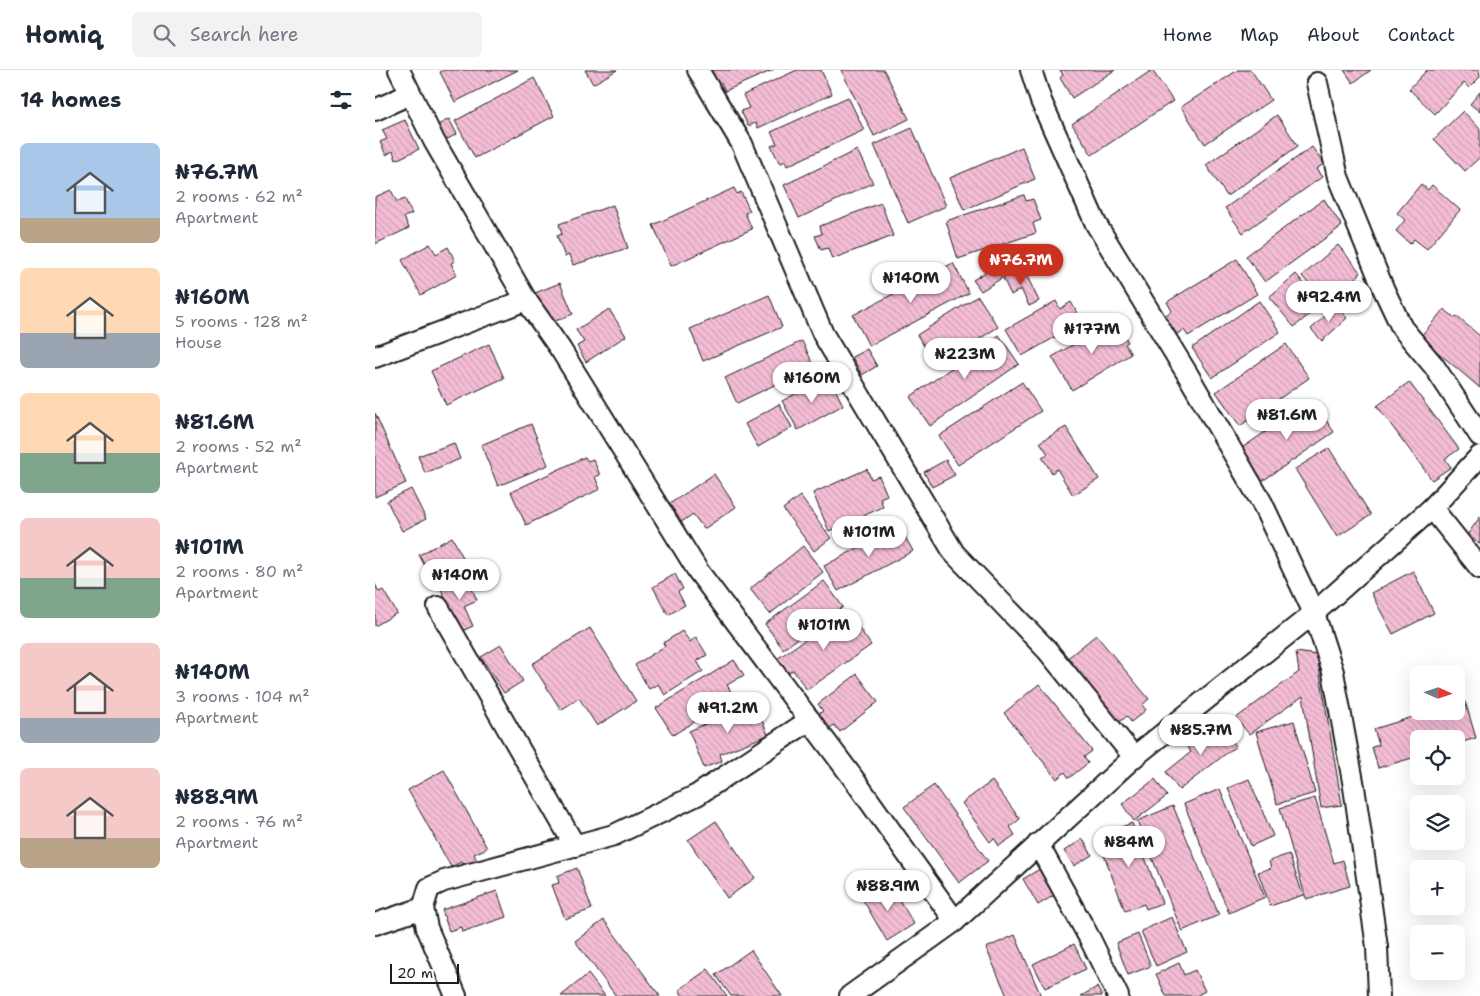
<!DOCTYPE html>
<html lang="en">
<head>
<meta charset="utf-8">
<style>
  :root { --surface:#fff; --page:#f2f2f3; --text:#1f2937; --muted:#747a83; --line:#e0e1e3; --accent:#c8321e }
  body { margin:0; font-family:"Shantell Sans",sans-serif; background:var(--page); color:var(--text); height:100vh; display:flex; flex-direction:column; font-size:19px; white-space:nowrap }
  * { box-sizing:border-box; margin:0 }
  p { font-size:16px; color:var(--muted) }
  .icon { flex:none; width:28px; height:28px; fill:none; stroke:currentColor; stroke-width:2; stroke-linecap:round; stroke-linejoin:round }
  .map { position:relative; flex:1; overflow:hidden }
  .sheet { display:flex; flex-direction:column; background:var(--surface); width:375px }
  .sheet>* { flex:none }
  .needle { width:32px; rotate:93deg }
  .buttons { position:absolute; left:1035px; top:595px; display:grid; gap:10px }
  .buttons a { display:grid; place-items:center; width:55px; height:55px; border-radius:8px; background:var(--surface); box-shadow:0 5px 20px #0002; font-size:25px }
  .scale { position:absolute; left:15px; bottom:12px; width:69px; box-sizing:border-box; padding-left:5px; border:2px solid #1c1c1c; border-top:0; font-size:14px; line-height:18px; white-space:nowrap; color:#1c1c1c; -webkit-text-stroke:4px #fff; paint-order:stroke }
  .price { position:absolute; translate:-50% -42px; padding:0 11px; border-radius:18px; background:#fff; color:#222; font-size:16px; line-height:32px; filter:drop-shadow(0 1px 2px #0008) }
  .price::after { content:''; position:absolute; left:50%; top:30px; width:15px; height:11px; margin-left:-8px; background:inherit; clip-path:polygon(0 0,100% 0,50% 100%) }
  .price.current { background:var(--accent); color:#fff }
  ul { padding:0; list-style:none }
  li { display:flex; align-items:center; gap:15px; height:125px; padding:0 20px }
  li span { display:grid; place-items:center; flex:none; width:140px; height:100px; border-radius:8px; color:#555 }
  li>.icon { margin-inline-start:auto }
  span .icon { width:60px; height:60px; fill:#fffc; stroke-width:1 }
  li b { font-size:21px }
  h2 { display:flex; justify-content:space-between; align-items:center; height:60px; padding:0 20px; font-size:21px }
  header { display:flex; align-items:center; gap:30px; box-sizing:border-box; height:70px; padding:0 25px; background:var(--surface); border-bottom:1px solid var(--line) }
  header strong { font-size:24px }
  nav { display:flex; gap:28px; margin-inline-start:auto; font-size:18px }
  .search { width:350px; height:45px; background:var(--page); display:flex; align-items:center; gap:12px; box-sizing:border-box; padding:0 18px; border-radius:8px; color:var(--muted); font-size:19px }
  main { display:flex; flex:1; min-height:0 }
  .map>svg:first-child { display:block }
  .building { fill:url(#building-back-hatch); stroke:#1c1c1c }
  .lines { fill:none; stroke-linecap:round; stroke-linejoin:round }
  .minor-casing { stroke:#1c1c1c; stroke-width:24 }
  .minor { stroke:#fff; stroke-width:20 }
</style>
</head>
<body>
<header>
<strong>Homiq</strong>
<div class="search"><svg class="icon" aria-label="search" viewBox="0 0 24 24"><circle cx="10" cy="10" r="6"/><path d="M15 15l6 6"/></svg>Search here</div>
<nav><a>Home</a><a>Map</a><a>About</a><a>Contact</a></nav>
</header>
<main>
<section class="sheet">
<h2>14 homes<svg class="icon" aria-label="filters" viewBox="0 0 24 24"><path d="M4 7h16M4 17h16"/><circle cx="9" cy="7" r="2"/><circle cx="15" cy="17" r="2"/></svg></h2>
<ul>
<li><span style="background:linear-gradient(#a9c7e8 75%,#b9a48a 0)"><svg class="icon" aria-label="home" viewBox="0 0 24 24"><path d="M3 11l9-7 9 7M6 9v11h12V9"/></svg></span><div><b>₦76.7M</b><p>2 rooms · 62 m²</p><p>Apartment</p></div></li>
<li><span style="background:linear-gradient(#ffd9b3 65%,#9aa5b1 0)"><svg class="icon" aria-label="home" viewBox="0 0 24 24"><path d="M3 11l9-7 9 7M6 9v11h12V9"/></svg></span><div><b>₦160M</b><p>5 rooms · 128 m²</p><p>House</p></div></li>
<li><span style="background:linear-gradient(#ffd9b3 60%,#7fa58c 0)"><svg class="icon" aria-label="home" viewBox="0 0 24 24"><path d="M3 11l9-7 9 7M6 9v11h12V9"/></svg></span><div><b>₦81.6M</b><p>2 rooms · 52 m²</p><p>Apartment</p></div></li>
<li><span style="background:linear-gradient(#f6c9c9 60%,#7fa58c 0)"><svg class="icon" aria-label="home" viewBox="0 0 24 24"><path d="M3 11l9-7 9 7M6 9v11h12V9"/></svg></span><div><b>₦101M</b><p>2 rooms · 80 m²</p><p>Apartment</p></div></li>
<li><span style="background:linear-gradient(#f6c9c9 75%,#9aa5b1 0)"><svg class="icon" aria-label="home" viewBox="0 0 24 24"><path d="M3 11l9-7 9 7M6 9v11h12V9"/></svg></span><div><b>₦140M</b><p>3 rooms · 104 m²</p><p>Apartment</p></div></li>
<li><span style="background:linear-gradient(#f6c9c9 70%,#b9a48a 0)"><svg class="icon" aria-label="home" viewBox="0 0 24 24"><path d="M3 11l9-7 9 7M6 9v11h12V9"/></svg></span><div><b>₦88.9M</b><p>2 rooms · 76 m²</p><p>Apartment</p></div></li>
</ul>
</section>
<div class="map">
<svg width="1105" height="926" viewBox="0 0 1105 926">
  <defs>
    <pattern id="building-back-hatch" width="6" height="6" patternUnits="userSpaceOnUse" patternTransform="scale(1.25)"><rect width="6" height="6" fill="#f4bdd6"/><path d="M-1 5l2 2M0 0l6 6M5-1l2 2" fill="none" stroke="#d1a2b7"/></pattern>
  </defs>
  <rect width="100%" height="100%" fill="#fff"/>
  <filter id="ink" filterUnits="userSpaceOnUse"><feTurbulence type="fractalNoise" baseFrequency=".02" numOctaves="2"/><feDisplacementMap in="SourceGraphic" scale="10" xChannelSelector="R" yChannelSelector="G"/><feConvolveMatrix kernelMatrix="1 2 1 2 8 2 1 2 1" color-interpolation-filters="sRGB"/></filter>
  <g filter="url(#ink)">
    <g class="building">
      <polygon points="69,0 143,0 80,32 65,2"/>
      <polygon points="210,0 242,0 218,14"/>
      <polygon points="336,0 398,0 350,21 346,12 342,14"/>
      <polygon points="422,0 446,0 457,24 383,58 381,53 373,56 366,41 374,38 368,25"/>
      <polygon points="466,0 509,0 534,49 499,66"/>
      <polygon points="685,0 740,0 697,28 685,8 688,5"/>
      <polygon points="777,0 798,31 717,85 697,54"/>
      <polygon points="863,0 876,0 896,30 830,74 806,37"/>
      <polygon points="969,0 996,0 978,13"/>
      <polygon points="1052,0 1104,0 1105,7 1094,18 1089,13 1060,44 1034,19"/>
      <polygon points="159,8 179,46 100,88 80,51"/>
      <polygon points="1105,22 1105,42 1095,34"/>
      <polygon points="473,27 489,60 412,96 410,91 405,94 396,76 402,74 396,62"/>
      <polygon points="1088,41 1105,59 1105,87 1090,101 1059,69"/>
      <polygon points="902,45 923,76 852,126 831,95"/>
      <polygon points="74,49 82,64 67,72 59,57"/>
      <polygon points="30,50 44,79 21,90 18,81 11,85 5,72 12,69 7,60"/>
      <polygon points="537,58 571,136 533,153 499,75"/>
      <polygon points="647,77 660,109 589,140 575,108"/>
      <polygon points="937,77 949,94 941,99 947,107 868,163 850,138"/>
      <polygon points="482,80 498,113 424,148 409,115"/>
      <polygon points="1046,114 1053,120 1057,115 1085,140 1052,179 1039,169 1035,174 1021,161 1030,150 1022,143"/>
      <polygon points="359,118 362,124 366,122 375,141 370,143 377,159 296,196 278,155"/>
      <polygon points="16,120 22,132 30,129 37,144 29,147 34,158 0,174 0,127"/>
      <polygon points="649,125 651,131 658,129 666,150 658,153 661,163 583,189 571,151"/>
      <polygon points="949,129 967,156 890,212 871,186"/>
      <polygon points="506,133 518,166 457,189 453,178 446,180 440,166 447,164 445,156"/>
      <polygon points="238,135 253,178 198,195 194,185 190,187 182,166 187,164 184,154"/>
      <polygon points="55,174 61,184 73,177 80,191 76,193 82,205 46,225 27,190"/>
      <polygon points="963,175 986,203 950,233 927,206"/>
      <polygon points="862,189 882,224 813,266 809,260 800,265 789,246 797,241 792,232"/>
      <polygon points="578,193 594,223 494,276 478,245"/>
      <polygon points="620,196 627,208 606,221 598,210"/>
      <polygon points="648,198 664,231 654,236 646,219 636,225 628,208"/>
      <polygon points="921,204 946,235 919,257 894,227"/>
      <polygon points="185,213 198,244 173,254 160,223"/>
      <polygon points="394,225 407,257 328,291 315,259"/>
      <polygon points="603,226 623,257 562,296 542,265"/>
      <polygon points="681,231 685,239 696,232 704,246 693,252 696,258 647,286 631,259"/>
      <polygon points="884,231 905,262 837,308 817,278"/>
      <polygon points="961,236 972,248 947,271 936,259"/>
      <polygon points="234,239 251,266 211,292 202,276 209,272 201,260"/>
      <polygon points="1069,239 1080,248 1081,246 1105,266 1105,318 1045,267"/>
      <polygon points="736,252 741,259 744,257 753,272 750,274 756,284 697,320 677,287"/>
      <polygon points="624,265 644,294 555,356 535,327"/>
      <polygon points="427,271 439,296 362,333 350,308"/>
      <polygon points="114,274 129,308 71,335 56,301"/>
      <polygon points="911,274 934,308 865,356 841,322"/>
      <polygon points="492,279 502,296 487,305 477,287"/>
      <polygon points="447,310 452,320 459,317 468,335 423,360 407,331"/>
      <polygon points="647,312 666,341 583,395 564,366"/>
      <polygon points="1034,312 1084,379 1070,389 1076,397 1057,410 1002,336"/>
      <polygon points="937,330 959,362 886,412 864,380"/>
      <polygon points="404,334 417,357 383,377 370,354"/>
      <polygon points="0,343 31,413 0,427"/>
      <polygon points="156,354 173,395 123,416 106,375"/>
      <polygon points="691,357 724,409 698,425 682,399 677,403 667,387 673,384 665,372"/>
      <polygon points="79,373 85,389 50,403 43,386"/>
      <polygon points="954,378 996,445 962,467 920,399"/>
      <polygon points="210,387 213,391 218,389 225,405 220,407 225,419 151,455 136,422"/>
      <polygon points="571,390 580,405 557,417 549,402"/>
      <polygon points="492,399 496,409 504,406 512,425 505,428 508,437 454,461 438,423"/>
      <polygon points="339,404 361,437 329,459 318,444 305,453 293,435"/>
      <polygon points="36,419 51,449 27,461 12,431"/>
      <polygon points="425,426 456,468 439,481 408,439"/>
      <polygon points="1105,447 1105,474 1092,465"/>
      <polygon points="524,456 538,481 463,521 449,496"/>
      <polygon points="77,467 92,495 59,513 44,485"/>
      <polygon points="428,476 448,502 395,544 375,519"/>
      <polygon points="1038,501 1059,543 1018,564 996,523"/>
      <polygon points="300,504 308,519 303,522 310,535 293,545 278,517"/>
      <polygon points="91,505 102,530 89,536 98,556 85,562 65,517"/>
      <polygon points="449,511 468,537 408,579 390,554"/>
      <polygon points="0,514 4,522 8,520 22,543 0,556"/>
      <polygon points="472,541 496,575 432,620 418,600 409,606 399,591"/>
      <polygon points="215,558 261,631 222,656 204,628 186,640 157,594"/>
      <polygon points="307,561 315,572 321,567 332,585 322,591 328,601 290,625 283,614 274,619 260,595 290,576 288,573"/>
      <polygon points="721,565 774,629 767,635 771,640 756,652 752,646 741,655 689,591"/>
      <polygon points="126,575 148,611 129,623 106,587"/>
      <polygon points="921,582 942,585 967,735 946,738 928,626 874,664 861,648 924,602"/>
      <polygon points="359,590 369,605 352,615 359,627 298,665 281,638"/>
      <polygon points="482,604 503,632 465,662 459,655 454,659 442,645 448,641 443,634"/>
      <polygon points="664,614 717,681 709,687 713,693 694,708 690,702 682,709 629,643"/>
      <polygon points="1090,631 1101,668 1081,674 1081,669 1044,669 1044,686 1003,698 997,677 1004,675 999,659 1057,641 1081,641 1081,634"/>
      <polygon points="380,633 393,665 345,684 347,691 329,698 314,661"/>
      <polygon points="919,651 940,723 902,734 881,662"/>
      <polygon points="847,657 861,676 804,720 791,702 816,682 810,674 830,659 836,665"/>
      <polygon points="69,700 112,778 99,784 102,791 89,798 86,792 76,797 33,720"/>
      <polygon points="780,709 792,726 759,751 747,734"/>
      <polygon points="874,709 898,766 876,776 853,718"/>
      <polygon points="617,711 645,749 635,757 640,765 624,776 619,768 615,772 587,733"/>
      <polygon points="559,715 613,791 584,813 529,737"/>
      <polygon points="845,719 890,827 854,843 809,734"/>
      <polygon points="940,728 959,793 968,790 975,816 931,829 905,738"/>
      <polygon points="798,736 844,845 807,861 762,751"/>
      <polygon points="341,751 380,808 352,828 313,770"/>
      <polygon points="757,753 787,833 771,839 769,834 750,841 722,766"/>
      <polygon points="708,769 717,785 699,796 689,781"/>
      <polygon points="914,784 928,825 895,836 883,802 896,798 894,791"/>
      <polygon points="668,797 683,823 663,835 648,809"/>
      <polygon points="202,798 217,839 190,849 177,815 184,813 182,806"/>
      <polygon points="514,813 539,854 512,871 488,830"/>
      <polygon points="122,821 131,847 87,862 86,857 74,861 67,840"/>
      <polygon points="797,847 812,882 781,896 766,861"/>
      <polygon points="229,850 285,926 241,926 200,871"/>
      <polygon points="763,864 776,896 753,905 741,873"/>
      <polygon points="640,865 666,926 632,926 611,878"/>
      <polygon points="699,874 711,899 670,918 658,894"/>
      <polygon points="376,880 407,926 356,926 341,905"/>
      <polygon points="804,893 809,905 820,900 830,921 821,926 791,926 781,904"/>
      <polygon points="333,899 352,926 308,926 304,920"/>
      <polygon points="213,904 230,926 186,926"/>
      <polygon points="722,917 727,926 706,926"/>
    </g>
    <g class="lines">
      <defs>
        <g id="minor">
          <polyline points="24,0 59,71 151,230 186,280 323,501 478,708 580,851"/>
          <polyline points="323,0 367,74 448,264 579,483 672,580 759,687"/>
          <polyline points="656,0 666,31 721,154 813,305 887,433 939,543 958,602 979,717 1002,877 1004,926"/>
          <polyline points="942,13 963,107 1009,220 1027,258 1059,296 1105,366"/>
          <polyline points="0,40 35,24"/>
          <polyline points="0,287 151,230"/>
          <polyline points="1057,438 1105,498"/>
          <polyline points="63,537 200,776"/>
          <polyline points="663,774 715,869 743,926"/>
          <polyline points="0,854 48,838"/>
          <polyline points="81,926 52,858 48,838 54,818 69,811 239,765 322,725 435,650"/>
          <polyline points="475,926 580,851 759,687 939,543 1057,438 1105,386"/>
        </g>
      </defs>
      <use href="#minor" class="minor-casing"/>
      <use href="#minor" class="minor"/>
    </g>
  </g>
</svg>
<div class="buttons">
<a><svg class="needle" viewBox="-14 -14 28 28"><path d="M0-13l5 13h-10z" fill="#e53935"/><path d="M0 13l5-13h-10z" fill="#747a83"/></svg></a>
<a><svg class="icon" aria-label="locate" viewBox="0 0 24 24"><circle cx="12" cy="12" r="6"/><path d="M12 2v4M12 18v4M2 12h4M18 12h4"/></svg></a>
<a><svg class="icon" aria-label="layers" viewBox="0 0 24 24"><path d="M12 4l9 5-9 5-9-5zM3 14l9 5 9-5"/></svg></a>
<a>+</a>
<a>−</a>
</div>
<div class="scale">20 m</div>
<b class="price current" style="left:646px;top:216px">₦76.7M</b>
<b class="price" style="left:536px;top:234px">₦140M</b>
<b class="price" style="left:954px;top:253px">₦92.4M</b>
<b class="price" style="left:717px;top:285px">₦177M</b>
<b class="price" style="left:590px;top:310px">₦223M</b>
<b class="price" style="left:437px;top:334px">₦160M</b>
<b class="price" style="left:912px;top:371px">₦81.6M</b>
<b class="price" style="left:494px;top:488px">₦101M</b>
<b class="price" style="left:85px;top:531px">₦140M</b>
<b class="price" style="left:449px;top:581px">₦101M</b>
<b class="price" style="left:353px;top:664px">₦91.2M</b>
<b class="price" style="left:826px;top:686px">₦85.7M</b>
<b class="price" style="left:754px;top:798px">₦84M</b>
<b class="price" style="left:513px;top:842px">₦88.9M</b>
</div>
</main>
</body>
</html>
